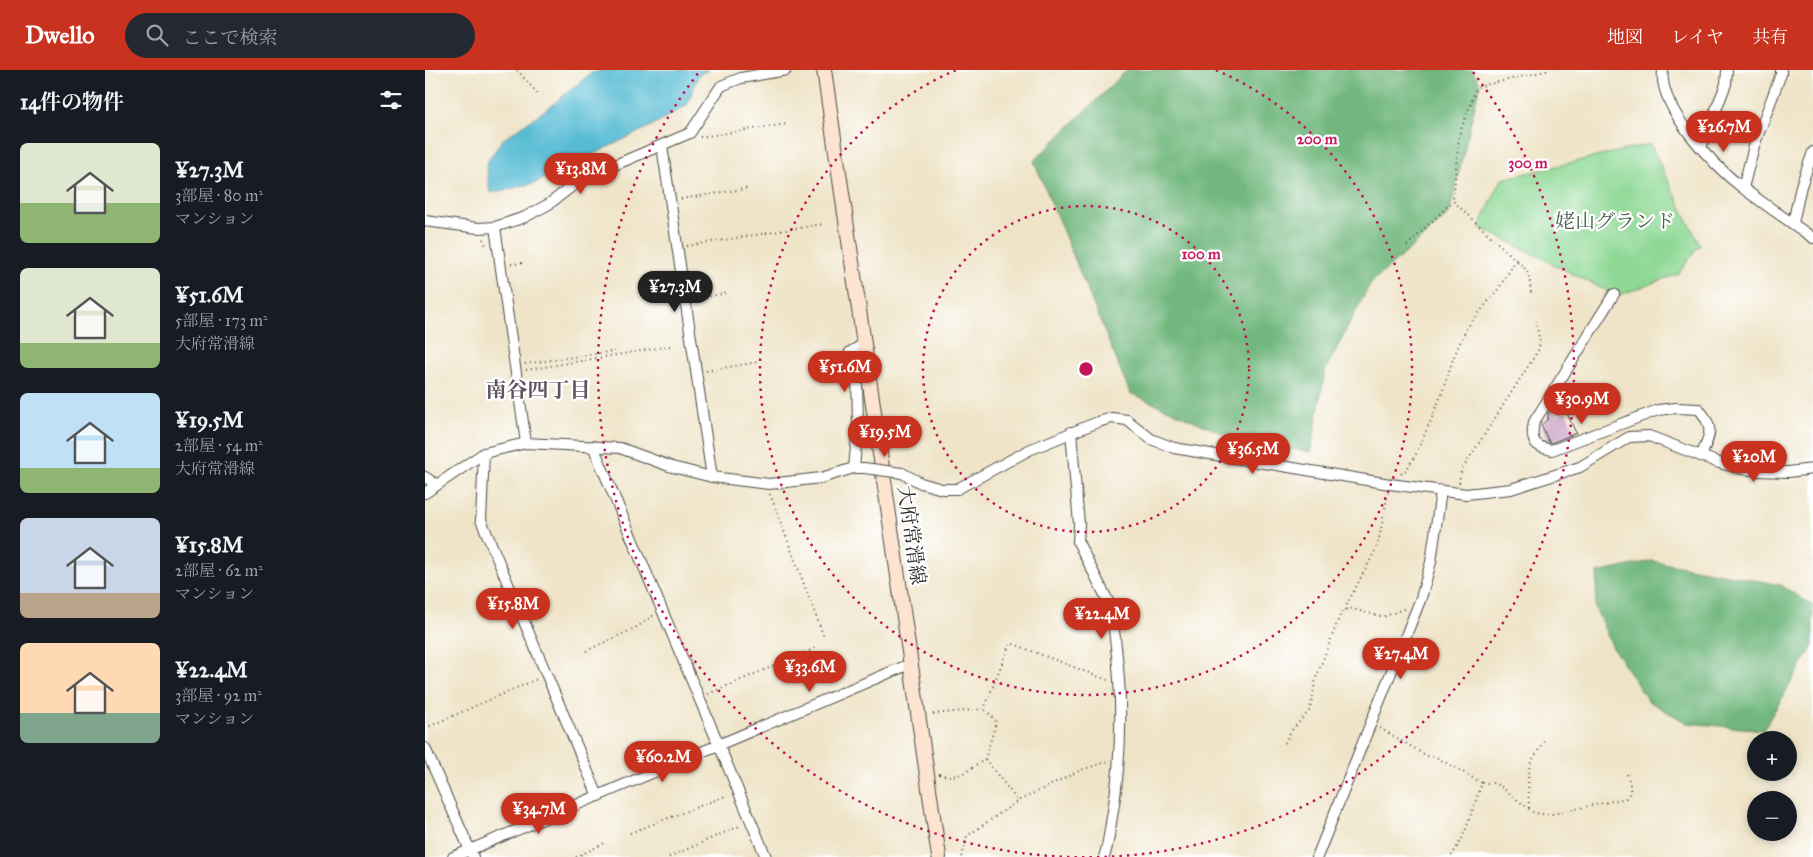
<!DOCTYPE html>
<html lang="ja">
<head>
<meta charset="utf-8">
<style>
  :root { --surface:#171b24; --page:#242831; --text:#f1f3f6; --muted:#9ea1a6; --accent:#c8321e }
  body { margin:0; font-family:"IM FELL Great Primer","Noto Serif JP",serif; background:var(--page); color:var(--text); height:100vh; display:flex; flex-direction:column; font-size:19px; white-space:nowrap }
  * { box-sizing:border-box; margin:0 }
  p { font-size:16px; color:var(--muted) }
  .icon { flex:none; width:28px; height:28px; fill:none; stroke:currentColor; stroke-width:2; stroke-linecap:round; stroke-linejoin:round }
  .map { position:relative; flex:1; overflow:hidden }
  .sheet { display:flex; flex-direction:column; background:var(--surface); width:425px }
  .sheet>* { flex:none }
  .fabs { position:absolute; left:1322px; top:661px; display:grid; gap:10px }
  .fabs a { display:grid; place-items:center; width:50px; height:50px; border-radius:50%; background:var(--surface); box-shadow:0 2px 8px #0003; font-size:25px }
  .price { position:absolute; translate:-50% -42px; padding:0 11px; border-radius:18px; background:var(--accent); color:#fff; font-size:16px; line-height:32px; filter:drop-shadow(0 1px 2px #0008) }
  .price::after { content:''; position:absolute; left:50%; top:30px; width:15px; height:11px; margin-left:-8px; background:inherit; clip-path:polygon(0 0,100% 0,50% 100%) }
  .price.active { background:#222; color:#fff }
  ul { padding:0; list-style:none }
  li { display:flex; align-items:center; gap:15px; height:125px; padding:0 20px }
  li span { display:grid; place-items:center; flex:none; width:140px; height:100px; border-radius:8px; color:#555 }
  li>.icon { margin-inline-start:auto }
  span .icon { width:60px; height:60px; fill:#fffc; stroke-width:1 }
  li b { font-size:21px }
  h2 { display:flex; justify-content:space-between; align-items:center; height:60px; padding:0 20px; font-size:21px }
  header { display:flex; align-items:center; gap:30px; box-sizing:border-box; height:70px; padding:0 25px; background:var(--accent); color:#fff }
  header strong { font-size:24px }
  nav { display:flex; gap:28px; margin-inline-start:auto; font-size:18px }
  .search { width:350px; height:45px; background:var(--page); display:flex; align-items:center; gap:12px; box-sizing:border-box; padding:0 18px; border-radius:28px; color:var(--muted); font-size:19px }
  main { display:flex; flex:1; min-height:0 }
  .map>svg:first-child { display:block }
  .green { fill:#8ed894; stroke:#5c8260 }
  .forest { fill:#72b87e; stroke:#4e7254 }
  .water { fill:#56bcd4; stroke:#407480 }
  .building { fill:#c79dc3 }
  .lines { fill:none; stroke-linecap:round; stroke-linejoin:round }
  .minor-casing { stroke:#484743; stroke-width:12 }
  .secondary-casing { stroke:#484743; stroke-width:16 }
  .path { stroke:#484743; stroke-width:2; stroke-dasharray:1 4; stroke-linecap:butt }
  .minor { stroke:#fff; stroke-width:10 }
  .secondary { stroke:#fde4d1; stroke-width:14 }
  .minor-bridge-casing { stroke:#484743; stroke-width:12; stroke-linecap:butt }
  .minor-bridge { stroke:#fff; stroke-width:10 }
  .ring { fill:none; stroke:#c2185b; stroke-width:2.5; stroke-dasharray:2.5 5 }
  .labels { text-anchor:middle; stroke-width:4.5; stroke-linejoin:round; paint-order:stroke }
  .park-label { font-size:20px; fill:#495f4a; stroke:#fff }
  .street-label { font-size:20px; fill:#2b2b2b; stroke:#fff }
  .neighbourhood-label { font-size:21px; font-weight:bold; fill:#625360; stroke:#fff }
  .centre { fill:#c2185b; stroke:#fff; stroke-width:2.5 }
  .ring-label { font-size:15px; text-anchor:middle; font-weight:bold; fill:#c2185b; stroke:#fff; stroke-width:4.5; stroke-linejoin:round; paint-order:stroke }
</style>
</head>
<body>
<header>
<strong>Dwello</strong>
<div class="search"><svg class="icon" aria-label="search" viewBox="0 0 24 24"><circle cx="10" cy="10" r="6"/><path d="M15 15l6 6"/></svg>ここで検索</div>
<nav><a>地図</a><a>レイヤ</a><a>共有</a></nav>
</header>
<main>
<section class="sheet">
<h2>14件の物件<svg class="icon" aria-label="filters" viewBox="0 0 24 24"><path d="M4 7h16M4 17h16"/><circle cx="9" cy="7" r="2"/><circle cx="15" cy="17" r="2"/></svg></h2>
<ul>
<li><span style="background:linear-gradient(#dfe7d0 60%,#8fb573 0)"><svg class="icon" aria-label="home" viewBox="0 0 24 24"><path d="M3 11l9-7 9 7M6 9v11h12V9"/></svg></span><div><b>¥27.3M</b><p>3部屋 · 80 m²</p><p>マンション</p></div></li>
<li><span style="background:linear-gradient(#dfe7d0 75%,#8fb573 0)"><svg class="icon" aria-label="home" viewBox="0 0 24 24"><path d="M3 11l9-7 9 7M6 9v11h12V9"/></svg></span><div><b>¥51.6M</b><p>5部屋 · 173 m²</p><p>大府常滑線</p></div></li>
<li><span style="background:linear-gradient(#bfe0f5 75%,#8fb573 0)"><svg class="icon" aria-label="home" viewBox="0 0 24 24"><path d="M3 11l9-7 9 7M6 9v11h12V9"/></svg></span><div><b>¥19.5M</b><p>2部屋 · 54 m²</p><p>大府常滑線</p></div></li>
<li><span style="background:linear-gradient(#c9d6e8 75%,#b9a48a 0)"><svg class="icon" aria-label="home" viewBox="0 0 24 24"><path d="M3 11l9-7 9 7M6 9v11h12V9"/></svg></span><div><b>¥15.8M</b><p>2部屋 · 62 m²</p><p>マンション</p></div></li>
<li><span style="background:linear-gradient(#ffd9b3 70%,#7fa58c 0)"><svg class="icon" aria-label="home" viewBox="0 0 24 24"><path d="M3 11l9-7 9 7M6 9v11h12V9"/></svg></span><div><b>¥22.4M</b><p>3部屋 · 92 m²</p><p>マンション</p></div></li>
</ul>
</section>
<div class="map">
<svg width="1388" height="787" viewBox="0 0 1388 787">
  <rect width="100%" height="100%" fill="#fff"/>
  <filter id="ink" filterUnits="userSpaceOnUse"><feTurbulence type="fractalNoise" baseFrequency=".02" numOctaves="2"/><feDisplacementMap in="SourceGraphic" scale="10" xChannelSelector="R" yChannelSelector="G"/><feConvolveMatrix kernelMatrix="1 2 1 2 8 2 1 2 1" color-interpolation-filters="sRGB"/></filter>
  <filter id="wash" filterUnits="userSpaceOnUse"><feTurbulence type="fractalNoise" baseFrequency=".0096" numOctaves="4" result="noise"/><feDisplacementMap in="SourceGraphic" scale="20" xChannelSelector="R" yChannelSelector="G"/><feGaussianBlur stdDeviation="1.12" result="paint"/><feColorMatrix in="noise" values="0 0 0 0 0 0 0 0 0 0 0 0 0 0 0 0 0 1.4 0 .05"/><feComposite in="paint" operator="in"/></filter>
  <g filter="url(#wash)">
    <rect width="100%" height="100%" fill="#efe4c8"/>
    <polygon class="green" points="1225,74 1275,175 1253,204 1192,226 1054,157 1077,109"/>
    <g class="forest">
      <polygon points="702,0 1047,0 1055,14 1024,144 945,214 900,301 886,382 820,373 705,323 609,91"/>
      <polygon points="1226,491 1356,515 1388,536 1388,576 1338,660 1262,653 1223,631 1188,578 1170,537 1173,503"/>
    </g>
    <polygon class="water" points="181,0 284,0 274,4 262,35 226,56 110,113 65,123 61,94 77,70 126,36 166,3"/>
    <g id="blocks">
      <polygon class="building" points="1129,340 1132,345 1141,341 1151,363 1126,373 1124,372 1116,355 1123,349 1123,343"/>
    </g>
  </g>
  <g filter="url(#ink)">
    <use href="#blocks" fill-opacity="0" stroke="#484743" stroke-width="1"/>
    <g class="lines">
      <defs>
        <g id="minor">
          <path d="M1238,0C1233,38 1290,97 1319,119C1342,136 1365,152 1388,168"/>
          <polyline points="237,76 287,407"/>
          <polyline points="1276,78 1301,14 1302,0"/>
          <polyline points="1318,118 1329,76 1356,4 1356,0"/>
          <polyline points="0,151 53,158 70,157 100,147 124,134 146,117 164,106 265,63 296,16 316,8 361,0"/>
          <polyline points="1368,153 1376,116 1388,82"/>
          <polyline points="70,157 101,373"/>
          <path d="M1189,224L1109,352C1105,371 1109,377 1127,380L1233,340L1251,338L1274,339C1290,359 1285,364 1276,386"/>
          <path d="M646,362L654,454L653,472L683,531C688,546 689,561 691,577C698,635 696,696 686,753C684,765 683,776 679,787"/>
          <polyline points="168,376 341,787"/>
          <polyline points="59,383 56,450 173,726"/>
          <polyline points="429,398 433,355 432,308 421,295 425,282 439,274"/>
          <polyline points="477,403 496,413 517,419 532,419 604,380 673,352 687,348 702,350 726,369 749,378 965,414 1041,424 1086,419 1155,397 1204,367 1224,366 1294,393 1313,398 1333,401 1363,402 1388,399"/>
          <polyline points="0,407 12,415"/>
          <polyline points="0,423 59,383 101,373 195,378 247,397 287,407 344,414 396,408 429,398 439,398"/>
          <polyline points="0,678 48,787"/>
          <polyline points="28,787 485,594"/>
          <polyline points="892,787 996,528 1006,492 1016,421"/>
        </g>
        <polyline id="secondary" points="399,0 514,787"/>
      </defs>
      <use href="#minor" class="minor-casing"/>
      <use href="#secondary" class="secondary-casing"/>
      <g class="path">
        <polyline points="92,0 113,24"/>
        <polyline points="275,67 362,54"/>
        <polyline points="256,129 325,118"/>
        <polyline points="58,169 62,178"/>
        <polyline points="262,176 398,154"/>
        <polyline points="982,176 1028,131"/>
        <path d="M1092,191C1106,203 1104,206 1106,223"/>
        <polyline points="86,194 101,193"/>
        <polyline points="270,229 302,223"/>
        <polyline points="100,294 190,281"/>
        <polyline points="101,300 245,276"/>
        <polyline points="281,301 333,292"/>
        <polyline points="976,404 982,399 990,386 1006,350 1017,323 1028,289 1041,259 1074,218 1091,190 1028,131 1034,65 1052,17 1125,0"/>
        <polyline points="1034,413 1036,401 1113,281 1115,274 1111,251"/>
        <polyline points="345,424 399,567"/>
        <polyline points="921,540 922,534 950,481 954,469 963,423"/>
        <polyline points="161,581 212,557 229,545"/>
        <polyline points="283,624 391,578"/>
        <polyline points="508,644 559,639 583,578 586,573 685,611"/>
        <polyline points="0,658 112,609"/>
        <polyline points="955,658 1002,686 1011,687 1057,713 1038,767 1026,787"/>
        <polyline points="860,673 866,661 885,640 891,608 916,543 924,538 958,547 981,538"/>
        <polyline points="560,689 593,731 656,700 684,691"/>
        <path d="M514,704C534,710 544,700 560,689L571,653L570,649L559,639"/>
        <path d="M1057,713H1069L1076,717L1108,742L1115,744H1127L1201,728C1208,721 1205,712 1202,704"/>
        <polyline points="1104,738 1103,704 1105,694 1121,668"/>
        <polyline points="205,763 303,725"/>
        <polyline points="151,787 182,772"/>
        <polyline points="244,787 317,755"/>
        <polyline points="537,787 542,766 593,731"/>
      </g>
      <use href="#minor" class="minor"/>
      <use href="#secondary" class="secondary"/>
      <defs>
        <polyline id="minor-bridge" points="439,398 477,403"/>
      </defs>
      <use href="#minor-bridge" class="minor-bridge-casing"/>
      <use href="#minor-bridge" class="minor-bridge"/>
    </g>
  </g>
  <g class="ring">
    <circle cx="661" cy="299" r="163"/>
    <path d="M791 0A326 326 0 1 1 531 0"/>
    <path d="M1048 2A488 488 0 1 1 274 2"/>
  </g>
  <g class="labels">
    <g class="park-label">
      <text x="1190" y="158">姥山グランド</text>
    </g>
    <g class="street-label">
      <text transform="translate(487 465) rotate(82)" y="7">大府常滑線</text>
    </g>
    <g class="neighbourhood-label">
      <text x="113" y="327">南谷四丁目</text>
    </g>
  </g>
  <circle cx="661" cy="299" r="8" class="centre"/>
  <g class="ring-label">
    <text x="892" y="74">200 m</text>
    <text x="1103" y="98">300 m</text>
    <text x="776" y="189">100 m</text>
  </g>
</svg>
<div class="fabs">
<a>+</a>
<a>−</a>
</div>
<b class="price" style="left:1299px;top:83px">¥26.7M</b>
<b class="price" style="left:156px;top:125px">¥13.8M</b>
<b class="price active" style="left:250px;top:243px">¥27.3M</b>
<b class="price" style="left:420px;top:323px">¥51.6M</b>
<b class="price" style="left:1157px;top:355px">¥30.9M</b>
<b class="price" style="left:460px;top:388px">¥19.5M</b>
<b class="price" style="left:828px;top:405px">¥36.5M</b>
<b class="price" style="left:1329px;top:413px">¥20M</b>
<b class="price" style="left:88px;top:560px">¥15.8M</b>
<b class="price" style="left:677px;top:570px">¥22.4M</b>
<b class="price" style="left:976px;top:610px">¥27.4M</b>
<b class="price" style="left:385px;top:623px">¥33.6M</b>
<b class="price" style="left:238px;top:713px">¥60.2M</b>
<b class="price" style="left:114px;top:765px">¥34.7M</b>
</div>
</main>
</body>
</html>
